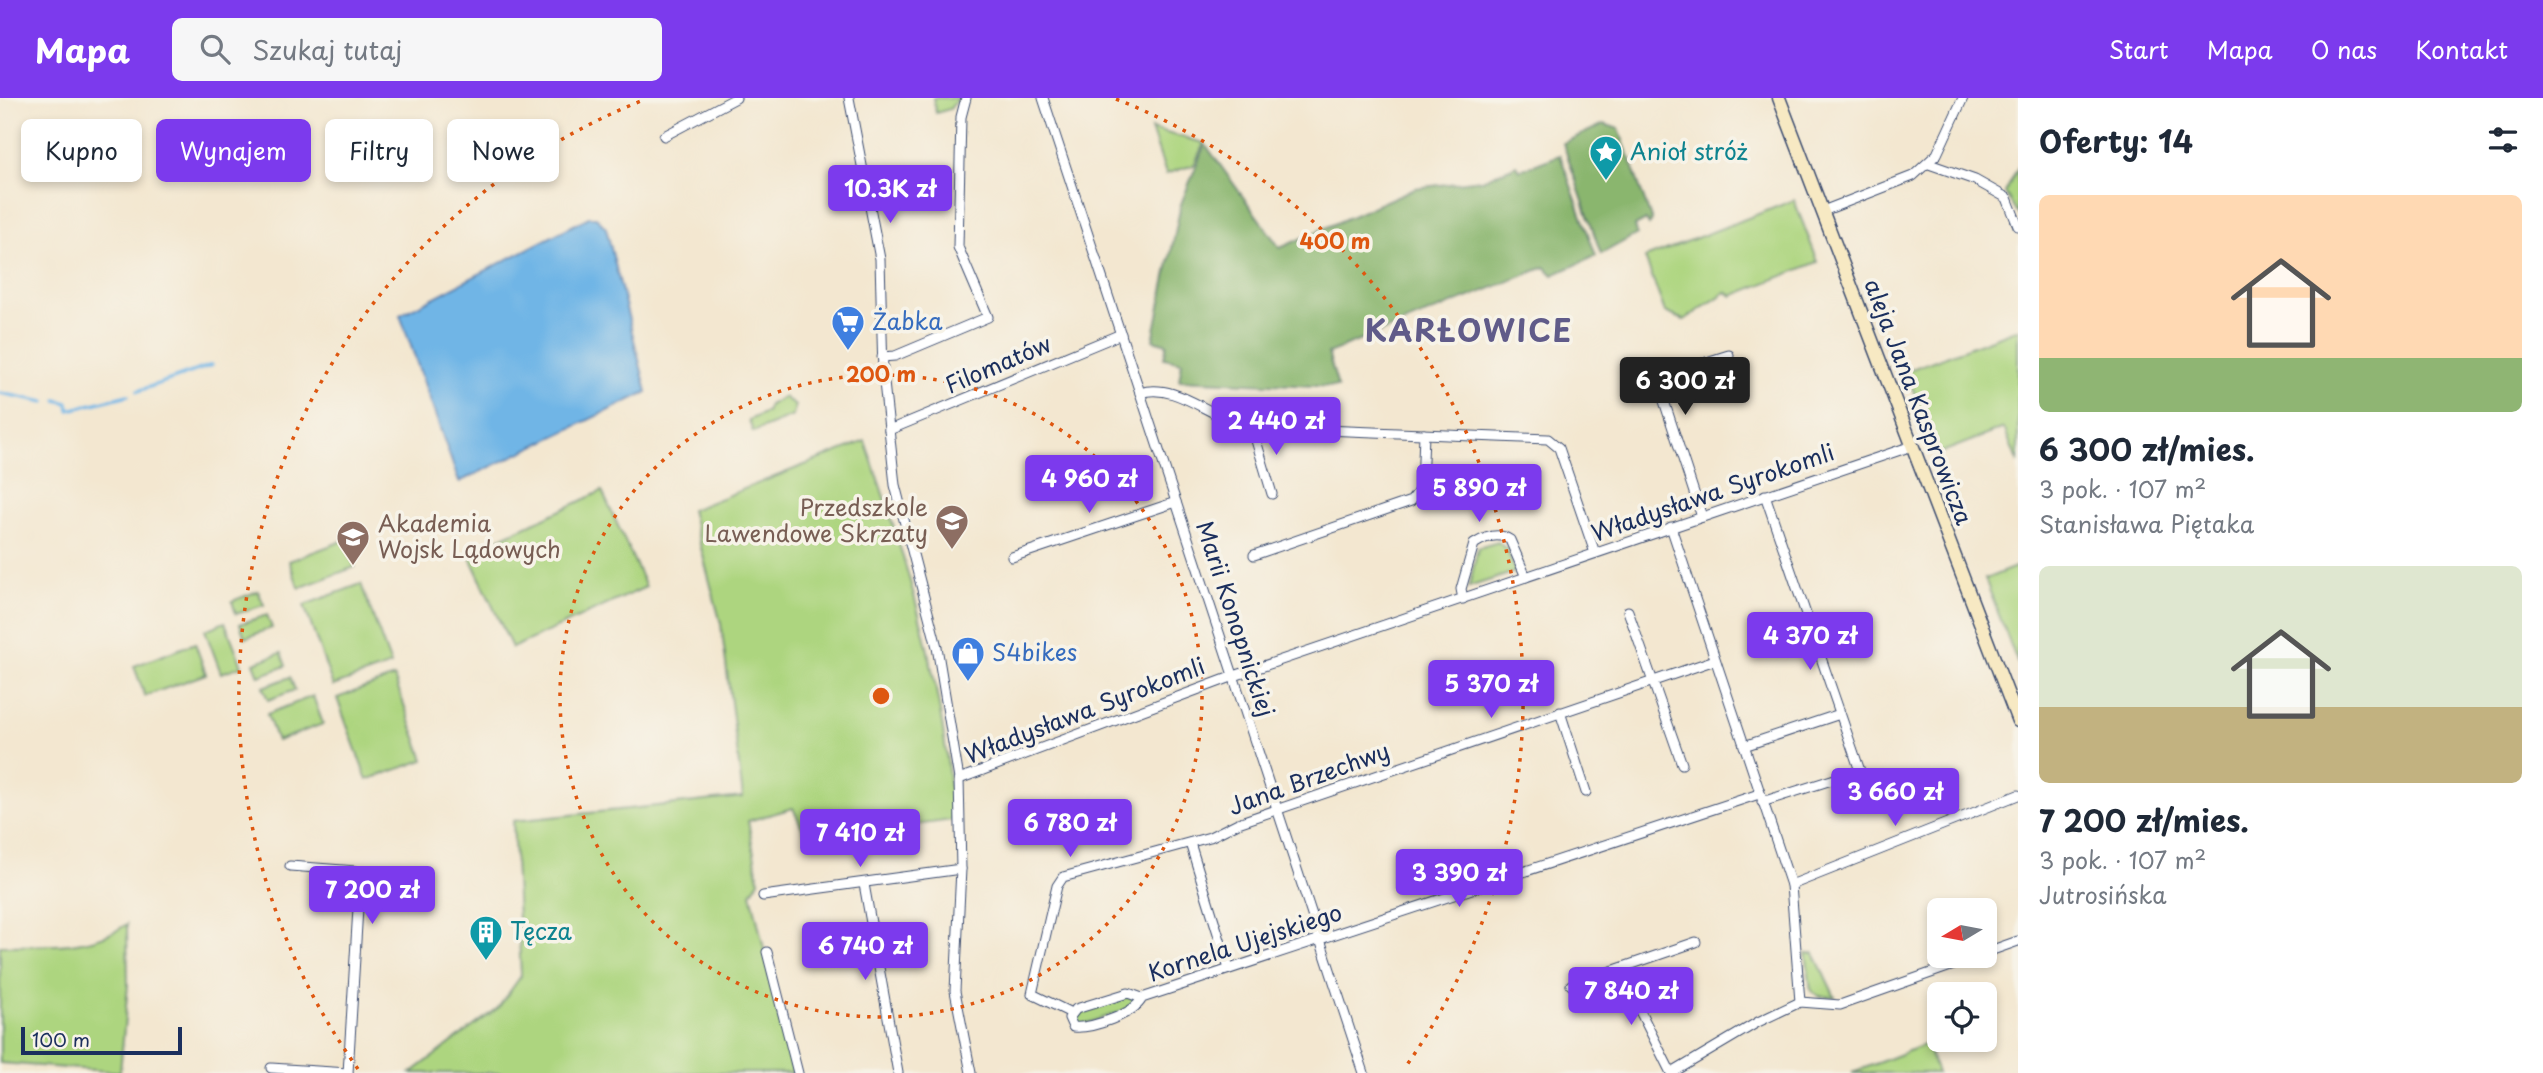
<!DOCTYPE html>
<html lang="pl">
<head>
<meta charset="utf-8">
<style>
  :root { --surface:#fff; --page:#f6f6f7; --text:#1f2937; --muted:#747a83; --accent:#7c3aed }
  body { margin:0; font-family:"Playpen Sans",sans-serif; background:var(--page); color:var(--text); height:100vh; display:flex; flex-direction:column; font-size:26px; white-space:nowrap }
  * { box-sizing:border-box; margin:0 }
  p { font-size:23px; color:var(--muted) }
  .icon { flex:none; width:38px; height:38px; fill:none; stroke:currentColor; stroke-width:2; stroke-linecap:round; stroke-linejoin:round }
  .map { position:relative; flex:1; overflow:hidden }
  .drawer { display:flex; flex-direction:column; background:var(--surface); width:525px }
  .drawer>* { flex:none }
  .top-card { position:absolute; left:21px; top:21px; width:665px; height:63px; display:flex; gap:14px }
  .needle { width:46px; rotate:260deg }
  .tools { position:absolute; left:1927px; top:800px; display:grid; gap:14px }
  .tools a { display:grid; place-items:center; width:70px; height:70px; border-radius:10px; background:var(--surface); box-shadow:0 4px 10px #0003; font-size:35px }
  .scale { position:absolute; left:21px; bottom:18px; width:161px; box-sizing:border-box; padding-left:7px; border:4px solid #1b2f5e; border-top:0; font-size:19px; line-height:24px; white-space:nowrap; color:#1b2f5e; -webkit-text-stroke:5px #f7f3e8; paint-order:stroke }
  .price { position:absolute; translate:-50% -60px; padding:0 16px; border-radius:7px; background:var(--accent); color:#fff; font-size:23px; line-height:46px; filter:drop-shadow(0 2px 4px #0008) }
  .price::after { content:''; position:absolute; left:50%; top:42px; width:21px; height:16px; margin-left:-10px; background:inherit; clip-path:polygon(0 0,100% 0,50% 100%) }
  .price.current { background:#222; color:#fff }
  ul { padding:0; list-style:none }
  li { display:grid; align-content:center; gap:14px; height:371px; padding:0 21px }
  li span { display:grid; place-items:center; height:217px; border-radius:10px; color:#555 }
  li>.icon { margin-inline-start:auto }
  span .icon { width:126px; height:126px; fill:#fffc; stroke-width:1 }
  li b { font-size:30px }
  h2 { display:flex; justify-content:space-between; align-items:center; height:84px; padding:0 21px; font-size:30px }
  .chip { padding:0 24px; border-radius:10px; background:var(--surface); box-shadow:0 4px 10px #0003; font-size:24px; line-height:63px }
  .chip.current { background:var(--accent); color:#fff }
  header { display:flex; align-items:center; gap:42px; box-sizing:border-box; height:98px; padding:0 35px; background:var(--accent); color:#fff }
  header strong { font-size:33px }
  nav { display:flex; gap:38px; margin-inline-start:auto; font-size:24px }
  .search { width:490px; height:63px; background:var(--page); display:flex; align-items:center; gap:18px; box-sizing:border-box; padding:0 24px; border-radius:10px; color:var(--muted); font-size:26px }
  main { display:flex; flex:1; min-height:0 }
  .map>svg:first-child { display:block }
  .green { fill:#add57f; stroke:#64826e; stroke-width:2 }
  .forest { fill:#8ab66e; stroke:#527266; stroke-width:2 }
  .water { fill:#6fb5e6; stroke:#4572a2; stroke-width:2 }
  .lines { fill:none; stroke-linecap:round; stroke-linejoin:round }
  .stream { stroke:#6fb5e6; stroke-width:3.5 }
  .street-casing { stroke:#3b4b6f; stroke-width:11 }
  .secondary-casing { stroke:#3b4b6f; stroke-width:15 }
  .street { stroke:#fff; stroke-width:9 }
  .secondary { stroke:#f7e9c3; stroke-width:12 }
  .ring { fill:none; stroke:#de5710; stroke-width:3.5; stroke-dasharray:3.5 7 }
  .labels { text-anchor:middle; stroke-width:7; stroke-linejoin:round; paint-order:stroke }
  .culture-label { font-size:23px; fill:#0d838f; stroke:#f7f3e8; text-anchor:start }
  .shop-label { font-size:23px; fill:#366cbe; stroke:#f7f3e8; text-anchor:start }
  .street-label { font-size:23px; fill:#1b2f5e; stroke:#f7f3e8 }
  .education-label { font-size:23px; fill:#785e54; stroke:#f7f3e8; text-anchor:end }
  .district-label { font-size:30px; font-weight:bold; letter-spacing:2px; fill:#605b89; stroke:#f7f3e8 }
  .centre { fill:#de5710; stroke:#f7f3e8; stroke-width:3.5 }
  .ring-label { font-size:21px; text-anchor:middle; font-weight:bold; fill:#de5710; stroke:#f7f3e8; stroke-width:7; stroke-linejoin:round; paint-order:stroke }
</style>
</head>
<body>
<header>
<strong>Mapa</strong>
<div class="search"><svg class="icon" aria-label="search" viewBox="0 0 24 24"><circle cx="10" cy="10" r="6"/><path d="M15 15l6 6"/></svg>Szukaj tutaj</div>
<nav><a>Start</a><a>Mapa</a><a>O nas</a><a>Kontakt</a></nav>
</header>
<main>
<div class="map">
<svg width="2018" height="975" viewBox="0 0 2018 975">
  <rect width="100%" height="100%" fill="#f7f3e8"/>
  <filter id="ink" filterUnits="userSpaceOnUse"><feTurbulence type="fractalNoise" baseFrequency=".0143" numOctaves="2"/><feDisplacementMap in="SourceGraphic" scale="14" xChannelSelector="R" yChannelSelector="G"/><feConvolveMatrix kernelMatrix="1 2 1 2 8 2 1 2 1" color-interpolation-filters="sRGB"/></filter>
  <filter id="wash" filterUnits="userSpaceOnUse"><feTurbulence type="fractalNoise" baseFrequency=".00686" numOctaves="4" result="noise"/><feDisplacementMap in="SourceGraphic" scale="28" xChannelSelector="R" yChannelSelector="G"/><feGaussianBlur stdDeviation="1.57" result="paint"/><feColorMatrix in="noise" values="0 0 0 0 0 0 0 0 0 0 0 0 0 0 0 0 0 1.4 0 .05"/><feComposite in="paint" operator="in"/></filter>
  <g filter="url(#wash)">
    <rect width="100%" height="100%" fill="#f3e7d0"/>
    <g class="green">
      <polygon points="933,0 958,0 950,11 936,15"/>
      <polygon points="1151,31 1204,45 1194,67 1166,76"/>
      <polygon points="2018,69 2018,116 2005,95"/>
      <polygon points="1794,102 1818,164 1732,198 1726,194 1684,222 1665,214 1645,160"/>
      <polygon points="2018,231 2018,365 2004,330 1937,356 1906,273"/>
      <polygon points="784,299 795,308 793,318 753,334 749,322 766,314 769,307"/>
      <path d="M865,343C908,466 946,591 952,722L808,742L793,710L748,723L759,783L751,795L793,975H411L498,910L521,878L513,723L743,699L721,526L691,412Z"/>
      <polygon points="602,393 646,489 512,550 468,455"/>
      <polygon points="345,442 355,469 299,490 289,463"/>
      <polygon points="1498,444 1507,452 1515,474 1469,489 1478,450"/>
      <polygon points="2018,468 2018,566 1985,481"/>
      <polygon points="361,486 391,567 333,588 304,507"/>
      <polygon points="258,493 264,507 236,516 232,503"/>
      <polygon points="267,517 272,530 245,540 240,526"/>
      <polygon points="225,524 242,568 221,575 205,532"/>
      <polygon points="195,545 206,576 145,598 134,568"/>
      <polygon points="281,555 286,568 259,578 254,565"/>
      <polygon points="290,579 295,592 268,602 263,589"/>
      <polygon points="394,579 424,662 367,682 337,600"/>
      <polygon points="313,598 323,626 277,643 267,616"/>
      <path d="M127,826L128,887L120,974L0,965V848C43,847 91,852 127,826Z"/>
      <polygon points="1806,855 1814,855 1835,899 1819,898 1811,893"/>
      <polygon points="1125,898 1135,901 1133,910 1082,927 1074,922 1077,915"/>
      <polygon points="1926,946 1937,975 1852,975"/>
    </g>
    <g class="forest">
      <polygon points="1604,26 1619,31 1652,123 1649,127 1646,122 1635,128 1637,136 1601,156 1563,45"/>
      <polygon points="1205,46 1280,150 1415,90 1482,82 1517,67 1520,72 1560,57 1596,158 1553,177 1545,169 1328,255 1338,289 1179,282 1182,264 1164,260 1167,246 1153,242 1181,106"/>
    </g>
    <polygon class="water" points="589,119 596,119 606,130 647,294 459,384 400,217"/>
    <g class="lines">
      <g class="stream">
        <polyline points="138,293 212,267"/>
        <polyline points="0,295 45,304"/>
        <polyline points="57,302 68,305 69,312 128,297"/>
      </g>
    </g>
  </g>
  <g filter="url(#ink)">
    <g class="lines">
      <defs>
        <g id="street">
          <polyline points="849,0 880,161 883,275 895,387 937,549 959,681 961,771 955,893 971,975"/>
          <polyline points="1043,0 1364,975"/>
          <polyline points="664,38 736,0"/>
          <polyline points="1929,66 1975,82 2007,100 2018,128"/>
          <polyline points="1823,113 1913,78 1937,56 1963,0"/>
          <polyline points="882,259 895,258 988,219 958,149 961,19 966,0"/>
          <path d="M1140,295C1177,283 1213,323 1252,329L1548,341L1559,350L1595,455"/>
          <polyline points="1252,329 1272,396"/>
          <polyline points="889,332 1121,236"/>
          <path d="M1702,419L1664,303C1665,270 1703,266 1729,257"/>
          <polyline points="1671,429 1791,787 1800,904"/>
          <polyline points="1254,457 1411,403 1422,389 1424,336"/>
          <polyline points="1012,459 1176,404"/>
          <path d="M1463,501L1461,491L1474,446C1485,439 1499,434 1510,442L1526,479"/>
          <polyline points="1628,513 1682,666"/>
          <polyline points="1560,614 1586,694"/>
          <polyline points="1744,648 1840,616"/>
          <polyline points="959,681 1234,578 1912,348"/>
          <polyline points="1762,704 1860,673 1765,397"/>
          <polyline points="1190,745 1229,871"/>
          <polyline points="290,768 356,773 360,777 348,975"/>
          <polyline points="864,786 898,975"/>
          <polyline points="1791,787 2018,697"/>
          <polyline points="763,798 961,771"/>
          <polyline points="767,854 798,975"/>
          <polyline points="1984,855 2018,843"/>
          <polyline points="1619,871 1671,975"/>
          <polyline points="1571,887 1696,844"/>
          <path d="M1142,900C1135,916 1091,931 1073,929L1069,920L1076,911L1128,895L1142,900L1759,696"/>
          <polyline points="1071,915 1032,896 1057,788 1063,779 1210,739 1238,725 1715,562"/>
          <polyline points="271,970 348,975"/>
          <polyline points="1672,975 1758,924 1800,904 1840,907 1979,858"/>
        </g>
        <polyline id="secondary" points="1779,0 2018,623"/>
      </defs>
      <use href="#street" class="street-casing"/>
      <use href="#secondary" class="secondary-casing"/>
      <use href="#street" class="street"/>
      <use href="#secondary" class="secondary"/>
    </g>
  </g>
  <g class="ring">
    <circle cx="881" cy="598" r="321"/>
    <path d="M358 971A642 642 0 0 1 646 1M1116 1A642 642 0 0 1 1404 971"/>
  </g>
  <defs>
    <symbol id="sight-pin" viewBox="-11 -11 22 30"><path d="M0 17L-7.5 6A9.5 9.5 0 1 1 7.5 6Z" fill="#0f9aa8" stroke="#f7f3e8"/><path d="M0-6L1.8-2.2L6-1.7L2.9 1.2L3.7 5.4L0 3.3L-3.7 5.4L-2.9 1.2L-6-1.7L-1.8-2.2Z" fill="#fff"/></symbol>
    <symbol id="supermarket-pin" viewBox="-11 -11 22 30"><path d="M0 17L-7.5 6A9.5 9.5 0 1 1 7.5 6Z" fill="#3f7fe0" stroke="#f7f3e8"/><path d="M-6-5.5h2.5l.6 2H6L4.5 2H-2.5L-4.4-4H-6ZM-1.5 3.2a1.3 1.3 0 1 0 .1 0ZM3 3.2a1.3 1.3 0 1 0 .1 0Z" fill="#fff"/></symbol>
    <symbol id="school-pin" viewBox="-11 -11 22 30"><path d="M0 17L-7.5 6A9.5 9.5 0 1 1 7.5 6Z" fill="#8d6e63" stroke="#f7f3e8"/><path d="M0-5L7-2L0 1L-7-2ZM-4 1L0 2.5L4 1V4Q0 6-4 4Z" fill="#fff"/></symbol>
    <symbol id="university-pin" viewBox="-11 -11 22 30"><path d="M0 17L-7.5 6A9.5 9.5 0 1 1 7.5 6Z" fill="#8d6e63" stroke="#f7f3e8"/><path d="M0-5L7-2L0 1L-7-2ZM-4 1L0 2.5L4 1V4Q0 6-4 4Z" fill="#fff"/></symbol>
    <symbol id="shop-pin" viewBox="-11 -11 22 30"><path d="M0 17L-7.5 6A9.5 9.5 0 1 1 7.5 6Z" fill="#3f7fe0" stroke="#f7f3e8"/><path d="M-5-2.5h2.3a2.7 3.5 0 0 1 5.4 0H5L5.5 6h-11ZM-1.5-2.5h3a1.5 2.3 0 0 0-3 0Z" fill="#fff"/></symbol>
    <symbol id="building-pin" viewBox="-11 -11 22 30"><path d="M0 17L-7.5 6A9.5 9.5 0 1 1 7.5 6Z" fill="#0f9aa8" stroke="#f7f3e8"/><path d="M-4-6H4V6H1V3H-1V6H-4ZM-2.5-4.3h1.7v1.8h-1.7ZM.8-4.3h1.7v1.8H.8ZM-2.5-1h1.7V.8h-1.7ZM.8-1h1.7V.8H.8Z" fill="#fff"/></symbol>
  </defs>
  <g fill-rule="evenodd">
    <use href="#sight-pin" x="1587" y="35" width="38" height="52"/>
    <use href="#supermarket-pin" x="829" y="205" width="38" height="52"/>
    <use href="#school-pin" x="933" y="404" width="38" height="52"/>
    <use href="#university-pin" x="334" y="420" width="38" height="52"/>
    <use href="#shop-pin" x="949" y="536" width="38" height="52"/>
    <use href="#building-pin" x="467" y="815" width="38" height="52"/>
  </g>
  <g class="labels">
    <g class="culture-label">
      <text x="1630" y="62">Anioł stróż</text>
      <text x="510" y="842">Tęcza</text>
    </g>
    <g class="shop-label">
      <text x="872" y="232">Żabka</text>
      <text x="992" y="563">S4bikes</text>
    </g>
    <g class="street-label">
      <text transform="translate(998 267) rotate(-23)" y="8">Filomatów</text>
      <text transform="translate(1918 304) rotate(69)" y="8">aleja Jana Kasprowicza</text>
      <text transform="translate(1713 395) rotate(-19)" y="8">Władysława Syrokomli</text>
      <text transform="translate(1235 521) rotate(72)" y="8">Marii Konopnickiej</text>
      <text transform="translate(1085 613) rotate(-21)" y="8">Władysława Syrokomli</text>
      <text transform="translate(1309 681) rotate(-20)" y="8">Jana Brzechwy</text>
      <text transform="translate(1245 845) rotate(-18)" y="8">Kornela Ujejskiego</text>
    </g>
    <g class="education-label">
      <text x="928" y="418">Przedszkole<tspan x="928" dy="26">Lawendowe Skrzaty</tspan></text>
      <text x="378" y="434" text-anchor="start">Akademia<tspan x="378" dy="26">Wojsk Lądowych</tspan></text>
    </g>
    <g class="district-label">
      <text x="1469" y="244">KARŁOWICE</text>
    </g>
  </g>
  <circle cx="881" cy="598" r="10" class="centre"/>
  <g class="ring-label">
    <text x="1335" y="151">400 m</text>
    <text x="881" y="284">200 m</text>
  </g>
</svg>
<div class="tools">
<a><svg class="needle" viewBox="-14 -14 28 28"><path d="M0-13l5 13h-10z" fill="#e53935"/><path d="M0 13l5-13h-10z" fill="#747a83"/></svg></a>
<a><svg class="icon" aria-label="locate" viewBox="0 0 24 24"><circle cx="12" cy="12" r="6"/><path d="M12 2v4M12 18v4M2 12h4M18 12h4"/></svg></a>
</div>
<div class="scale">100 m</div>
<b class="price" style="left:890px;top:127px">10.3K zł</b>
<b class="price current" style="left:1685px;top:319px">6 300 zł</b>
<b class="price" style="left:1276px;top:359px">2 440 zł</b>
<b class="price" style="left:1089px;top:417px">4 960 zł</b>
<b class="price" style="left:1479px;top:426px">5 890 zł</b>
<b class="price" style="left:1810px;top:574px">4 370 zł</b>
<b class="price" style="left:1491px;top:622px">5 370 zł</b>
<b class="price" style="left:1895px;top:730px">3 660 zł</b>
<b class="price" style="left:1070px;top:761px">6 780 zł</b>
<b class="price" style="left:860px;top:771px">7 410 zł</b>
<b class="price" style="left:1459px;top:811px">3 390 zł</b>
<b class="price" style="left:372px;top:828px">7 200 zł</b>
<b class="price" style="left:865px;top:884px">6 740 zł</b>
<b class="price" style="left:1631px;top:929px">7 840 zł</b>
<div class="top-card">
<a class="chip">Kupno</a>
<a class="chip current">Wynajem</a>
<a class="chip">Filtry</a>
<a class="chip">Nowe</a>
</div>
</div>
<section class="drawer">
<h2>Oferty: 14<svg class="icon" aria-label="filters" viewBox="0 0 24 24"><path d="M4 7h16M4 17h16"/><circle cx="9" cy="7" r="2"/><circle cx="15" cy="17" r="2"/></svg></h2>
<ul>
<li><span style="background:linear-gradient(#ffd9b3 75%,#8fb573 0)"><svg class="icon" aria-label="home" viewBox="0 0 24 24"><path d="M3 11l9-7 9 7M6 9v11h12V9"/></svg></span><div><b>6 300 zł/mies.</b><p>3 pok. · 107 m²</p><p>Stanisława Piętaka</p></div></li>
<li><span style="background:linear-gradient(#dfe7d0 65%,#c2b280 0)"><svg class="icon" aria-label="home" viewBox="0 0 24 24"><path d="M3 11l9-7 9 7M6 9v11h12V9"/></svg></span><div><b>7 200 zł/mies.</b><p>3 pok. · 107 m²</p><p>Jutrosińska</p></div></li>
</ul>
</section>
</main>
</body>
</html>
